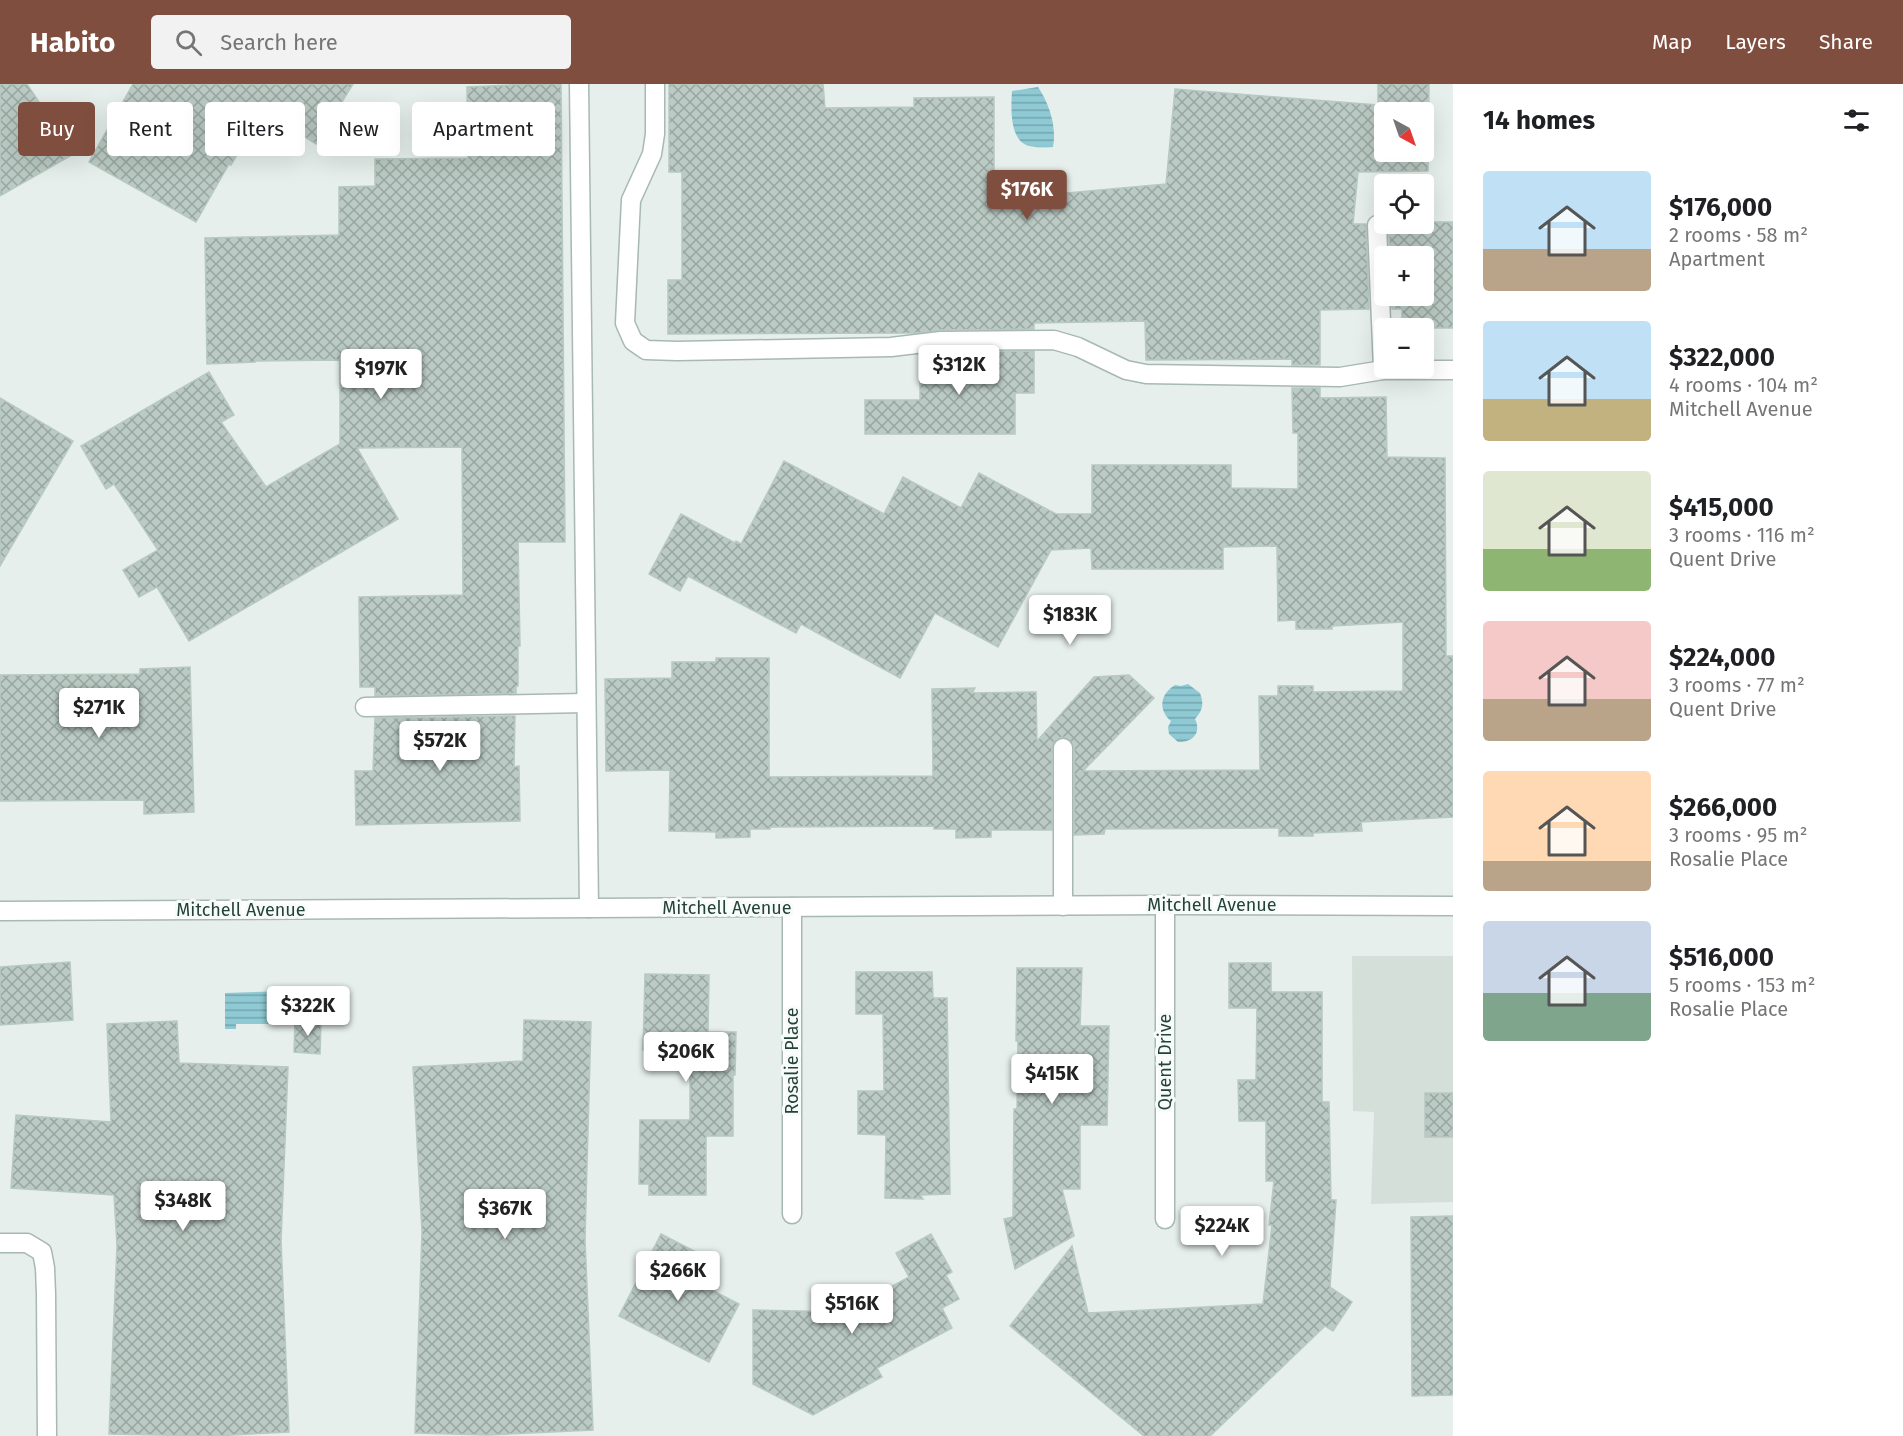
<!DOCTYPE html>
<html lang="en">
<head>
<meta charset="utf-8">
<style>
  :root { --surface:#fff; --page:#f2f2f2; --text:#202124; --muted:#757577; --accent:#7f4e3f }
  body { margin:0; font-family:"Fira Sans",sans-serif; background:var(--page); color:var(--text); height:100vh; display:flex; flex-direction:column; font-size:22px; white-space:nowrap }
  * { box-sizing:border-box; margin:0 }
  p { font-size:20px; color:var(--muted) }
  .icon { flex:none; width:33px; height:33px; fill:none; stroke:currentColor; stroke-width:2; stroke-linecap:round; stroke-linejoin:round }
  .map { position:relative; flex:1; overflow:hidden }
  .drawer { display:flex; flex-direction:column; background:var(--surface); width:450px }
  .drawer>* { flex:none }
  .guide { position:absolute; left:18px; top:18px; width:570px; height:54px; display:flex; gap:12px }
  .needle { width:39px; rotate:140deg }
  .tools { position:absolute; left:1374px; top:18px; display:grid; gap:12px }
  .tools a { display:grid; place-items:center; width:60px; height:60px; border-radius:6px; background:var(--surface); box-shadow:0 6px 24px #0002; font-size:30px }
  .price { position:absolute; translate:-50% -51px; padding:0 14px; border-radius:6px; background:#fff; color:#222; font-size:20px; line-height:39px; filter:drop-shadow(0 2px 3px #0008) }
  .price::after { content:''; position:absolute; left:50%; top:36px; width:18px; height:14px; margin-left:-9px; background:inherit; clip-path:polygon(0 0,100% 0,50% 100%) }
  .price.current { background:var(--accent); color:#fff }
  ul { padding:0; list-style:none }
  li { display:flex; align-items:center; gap:18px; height:150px; padding:0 30px }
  li span { display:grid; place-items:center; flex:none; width:168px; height:120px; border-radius:6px; color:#555 }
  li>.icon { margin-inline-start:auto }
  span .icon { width:72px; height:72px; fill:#fffc; stroke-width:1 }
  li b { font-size:26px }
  h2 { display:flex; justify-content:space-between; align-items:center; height:72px; padding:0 30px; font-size:26px }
  .tag { padding:0 21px; border-radius:6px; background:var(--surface); box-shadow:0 6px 24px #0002; font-size:21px; line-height:54px }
  .tag.current { background:var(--accent); color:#fff }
  header { display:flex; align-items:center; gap:36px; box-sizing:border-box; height:84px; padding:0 30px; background:var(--accent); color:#fff }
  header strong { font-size:28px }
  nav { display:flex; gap:33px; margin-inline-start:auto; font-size:21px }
  .search { width:420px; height:54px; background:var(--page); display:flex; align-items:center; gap:15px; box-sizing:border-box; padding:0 21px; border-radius:6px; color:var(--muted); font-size:22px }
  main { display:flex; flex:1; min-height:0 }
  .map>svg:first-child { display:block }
  .built { fill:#d4dfda }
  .water { fill:url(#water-rules) }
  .building { fill:url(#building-cross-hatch); stroke:#b8c9c2; stroke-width:1.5; fill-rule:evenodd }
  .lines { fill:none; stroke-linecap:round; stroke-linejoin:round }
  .minor-casing { stroke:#a8b8b2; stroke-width:21 }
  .minor { stroke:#fff; stroke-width:18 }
  .labels { text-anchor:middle; stroke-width:6; stroke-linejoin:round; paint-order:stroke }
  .street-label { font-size:18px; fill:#24423a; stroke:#f7fbf9 }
</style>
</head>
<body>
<header>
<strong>Habito</strong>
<div class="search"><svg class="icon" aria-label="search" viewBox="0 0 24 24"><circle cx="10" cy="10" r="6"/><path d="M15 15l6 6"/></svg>Search here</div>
<nav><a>Map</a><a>Layers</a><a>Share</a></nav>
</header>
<main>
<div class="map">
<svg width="1453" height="1352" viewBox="0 0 1453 1352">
  <defs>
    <pattern id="water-rules" width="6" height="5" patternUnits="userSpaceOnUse" patternTransform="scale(1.5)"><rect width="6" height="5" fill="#8ec9d4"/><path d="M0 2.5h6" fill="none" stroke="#74a5ad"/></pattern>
    <pattern id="building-cross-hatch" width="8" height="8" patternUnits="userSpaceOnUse" patternTransform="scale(1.5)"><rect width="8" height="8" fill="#bbcac4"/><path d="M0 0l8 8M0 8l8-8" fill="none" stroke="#98a6a0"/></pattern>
  </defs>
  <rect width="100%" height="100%" fill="#e6efeb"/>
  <polygon class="built" points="1352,872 1453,872 1453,1118 1371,1120 1374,1028 1353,1027"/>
  <g class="water">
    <path d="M1038,3C1049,19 1057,43 1053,63C1045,63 1037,64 1029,62C1009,57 1011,23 1012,7Z"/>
    <path d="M1188,600L1200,609C1204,620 1203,626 1195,635C1202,649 1192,659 1178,658L1169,650L1168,643L1171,637C1158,626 1160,610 1175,601L1181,602Z"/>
    <polygon points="287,907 288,940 236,940 236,945 225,945 225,909"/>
  </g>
  <g class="building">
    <polygon points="0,0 27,0 47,30 55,25 79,67 0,112"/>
    <polygon points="133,0 353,0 316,60 263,27 231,81 229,80 196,138 89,78"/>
    <polygon points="529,0 561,0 565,458 518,458 520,562 518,562 518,602 516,602 516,609 375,612 375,603 360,603 359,513 463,511 462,363 357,364 398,435 189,557 157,503 139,513 123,486 158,466 114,400 106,405 81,362 209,288 234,331 221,338 266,403 340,360 340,276 255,277 255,278 207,280 205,154 339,151 339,103 375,102 375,75 468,74 467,3"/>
    <path d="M669,0H823L825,24L914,23V14L994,13V100L1046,104L1045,111L1166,100L1175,5L1378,21V0H1429L1428,87L1358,88L1353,140H1366L1369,225L1320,226V281H1292V275L1146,276L1145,237L1034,239V245L941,246L915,249L668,250V196H682V88H669ZM1384,28H1424V68H1384Z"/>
    <polygon points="1424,138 1453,138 1453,244 1402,244 1402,225 1392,225 1391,212 1424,212 1424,172 1390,172 1388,140 1424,140"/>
    <polygon points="1034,267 1034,309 1015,309 1015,350 865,350 865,316 920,316 920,271 942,268"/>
    <polygon points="1292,304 1320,304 1320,314 1386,313 1387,373 1445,374 1446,572 1453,572 1453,733 1361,738 1362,747 1313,749 1313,752 1279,752 1279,744 1105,745 1104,750 1074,751 1074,664 1069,655 1062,653 1054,658 1052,664 1052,746 991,746 991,753 956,754 956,745 934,745 934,742 770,743 770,745 750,745 750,753 716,754 716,748 669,747 670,686 606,687 605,595 672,594 672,578 716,578 716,574 769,574 769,693 933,692 932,605 975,604 972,609 1036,608 1037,657 1094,593 1129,591 1154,614 1083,687 1260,686 1259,612 1278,612 1278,602 1313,602 1313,608 1403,607 1403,538 1332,542 1332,545 1296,545 1296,536 1278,537 1277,462 1223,463 1223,485 1092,485 1091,464 1051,466 998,563 935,529 900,594 801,540 796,549 688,492 680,507 649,490 681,430 735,459 736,457 741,460 784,377 884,430 903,393 961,424 979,389 1056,430 1092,430 1092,381 1231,381 1231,404 1298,405 1298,349 1293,349"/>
    <polygon points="0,314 73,357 0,482"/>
    <polygon points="190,583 194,728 144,730 144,716 0,717 0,591 140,590 140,585"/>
    <polygon points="515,632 514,683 519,682 520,737 356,741 355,687 373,687 375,634"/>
    <polygon points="70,878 73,936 0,941 0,883"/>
    <polygon points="1229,879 1271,879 1271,908 1322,908 1322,1018 1329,1018 1331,1116 1336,1116 1330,1203 1352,1218 1333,1247 1325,1242 1210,1352 1144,1352 1010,1242 1072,1162 1088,1229 1263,1220 1272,1141 1269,1141 1274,1097 1266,1097 1266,1037 1239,1037 1238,996 1256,996 1257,924 1229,924"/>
    <polygon points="1017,884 1082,884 1080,942 1109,942 1107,1041 1080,1041 1080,1105 1062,1105 1074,1152 1015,1185 1004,1135 1013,1133 1014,1025 1017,1025 1018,957 1016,957"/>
    <polygon points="856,888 932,888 933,914 947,914 950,1110 920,1111 923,1115 885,1114 886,1051 858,1050 858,1007 884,1007 883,930 856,930"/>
    <polygon points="645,890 709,891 708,948 736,948 735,991 733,991 733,1052 706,1052 706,1111 649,1111 649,1100 639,1100 640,1036 690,1036 690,985 660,985 660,966 643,966"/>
    <polygon points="295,936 321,936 320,970 294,968"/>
    <polygon points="524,936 591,938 585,1155 593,1346 487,1351 415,1349 422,1148 413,983 523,977"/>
    <polygon points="177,937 179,979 288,983 281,1157 289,1348 213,1352 109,1350 117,1162 114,1111 11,1104 16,1031 111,1038 107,940"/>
    <rect x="1425" y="1009" width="28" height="44"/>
    <polygon points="1453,1132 1453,1311 1412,1312 1411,1133"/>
    <polygon points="661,1150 698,1169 685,1192 739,1220 709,1278 619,1232"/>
    <polygon points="931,1150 952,1188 946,1191 959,1215 942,1224 952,1244 877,1284 882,1293 813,1331 753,1300 753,1226 845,1228 909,1193 896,1169"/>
  </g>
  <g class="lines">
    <defs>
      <g id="minor">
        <polyline points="579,0 589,824"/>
        <polyline points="655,0 655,50 652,70 631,116 625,239 633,257 646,266 677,267 891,263 941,257 1054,256 1078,263 1126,286 1146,290 1340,293 1383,286 1453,286"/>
        <polyline points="1377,141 1383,286"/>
        <polyline points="365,623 586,619"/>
        <polyline points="1165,821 1165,1135"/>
        <polyline points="1063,822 1063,664"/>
        <polyline points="792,823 792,1130"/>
        <polyline points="0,827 1165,821 1453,822"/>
        <polyline points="0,1159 27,1159 42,1168 45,1184 46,1210 47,1352"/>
      </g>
    </defs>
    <use href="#minor" class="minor-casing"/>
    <use href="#minor" class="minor"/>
  </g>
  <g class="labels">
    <g class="street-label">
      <text x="1212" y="827">Mitchell Avenue</text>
      <text x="727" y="830">Mitchell Avenue</text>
      <text x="241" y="832">Mitchell Avenue</text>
      <text transform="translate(792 977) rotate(-90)" y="6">Rosalie Place</text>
      <text transform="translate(1165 978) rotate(-90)" y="6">Quent Drive</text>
    </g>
  </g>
</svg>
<div class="tools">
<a><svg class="needle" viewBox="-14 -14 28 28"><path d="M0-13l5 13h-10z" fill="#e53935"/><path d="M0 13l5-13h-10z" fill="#757577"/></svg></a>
<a><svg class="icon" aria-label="locate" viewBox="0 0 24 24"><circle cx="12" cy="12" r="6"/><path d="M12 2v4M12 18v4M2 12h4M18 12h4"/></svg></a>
<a>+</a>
<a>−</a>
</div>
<b class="price current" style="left:1027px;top:137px">$176K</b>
<b class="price" style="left:959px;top:312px">$312K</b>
<b class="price" style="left:381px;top:316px">$197K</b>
<b class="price" style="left:1070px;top:562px">$183K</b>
<b class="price" style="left:99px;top:655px">$271K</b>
<b class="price" style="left:440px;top:688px">$572K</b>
<b class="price" style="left:308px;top:953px">$322K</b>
<b class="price" style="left:686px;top:999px">$206K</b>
<b class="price" style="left:1052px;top:1021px">$415K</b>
<b class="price" style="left:183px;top:1148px">$348K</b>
<b class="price" style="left:505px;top:1156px">$367K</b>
<b class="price" style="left:1222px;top:1173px">$224K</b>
<b class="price" style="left:678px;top:1218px">$266K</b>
<b class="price" style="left:852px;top:1251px">$516K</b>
<div class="guide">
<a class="tag current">Buy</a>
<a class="tag">Rent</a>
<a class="tag">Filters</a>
<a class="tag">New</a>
<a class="tag">Apartment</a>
</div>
</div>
<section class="drawer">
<h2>14 homes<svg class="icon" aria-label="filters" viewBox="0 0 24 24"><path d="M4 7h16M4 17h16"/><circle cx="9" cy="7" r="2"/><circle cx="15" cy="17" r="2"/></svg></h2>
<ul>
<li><span style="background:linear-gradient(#bfe0f5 65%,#b9a48a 0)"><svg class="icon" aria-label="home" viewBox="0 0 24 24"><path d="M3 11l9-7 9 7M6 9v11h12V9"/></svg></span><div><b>$176,000</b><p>2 rooms · 58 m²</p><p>Apartment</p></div></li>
<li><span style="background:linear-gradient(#bfe0f5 65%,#c2b280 0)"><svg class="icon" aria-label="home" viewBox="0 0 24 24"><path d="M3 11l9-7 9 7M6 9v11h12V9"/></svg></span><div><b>$322,000</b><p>4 rooms · 104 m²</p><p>Mitchell Avenue</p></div></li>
<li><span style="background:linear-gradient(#dfe7d0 65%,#8fb573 0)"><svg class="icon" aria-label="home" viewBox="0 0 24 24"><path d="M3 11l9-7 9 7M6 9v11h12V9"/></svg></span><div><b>$415,000</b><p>3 rooms · 116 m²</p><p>Quent Drive</p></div></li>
<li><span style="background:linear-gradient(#f6c9c9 65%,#b9a48a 0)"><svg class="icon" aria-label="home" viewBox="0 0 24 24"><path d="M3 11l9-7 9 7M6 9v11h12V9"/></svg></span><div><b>$224,000</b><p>3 rooms · 77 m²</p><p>Quent Drive</p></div></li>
<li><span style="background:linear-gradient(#ffd9b3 75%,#b9a48a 0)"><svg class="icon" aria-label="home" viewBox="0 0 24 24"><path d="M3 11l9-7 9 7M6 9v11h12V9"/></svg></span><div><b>$266,000</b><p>3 rooms · 95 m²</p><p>Rosalie Place</p></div></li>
<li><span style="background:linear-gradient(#c9d6e8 60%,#7fa58c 0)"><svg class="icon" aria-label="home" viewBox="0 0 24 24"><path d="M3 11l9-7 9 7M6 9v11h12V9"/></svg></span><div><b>$516,000</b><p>5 rooms · 153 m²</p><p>Rosalie Place</p></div></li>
</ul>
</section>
</main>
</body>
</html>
